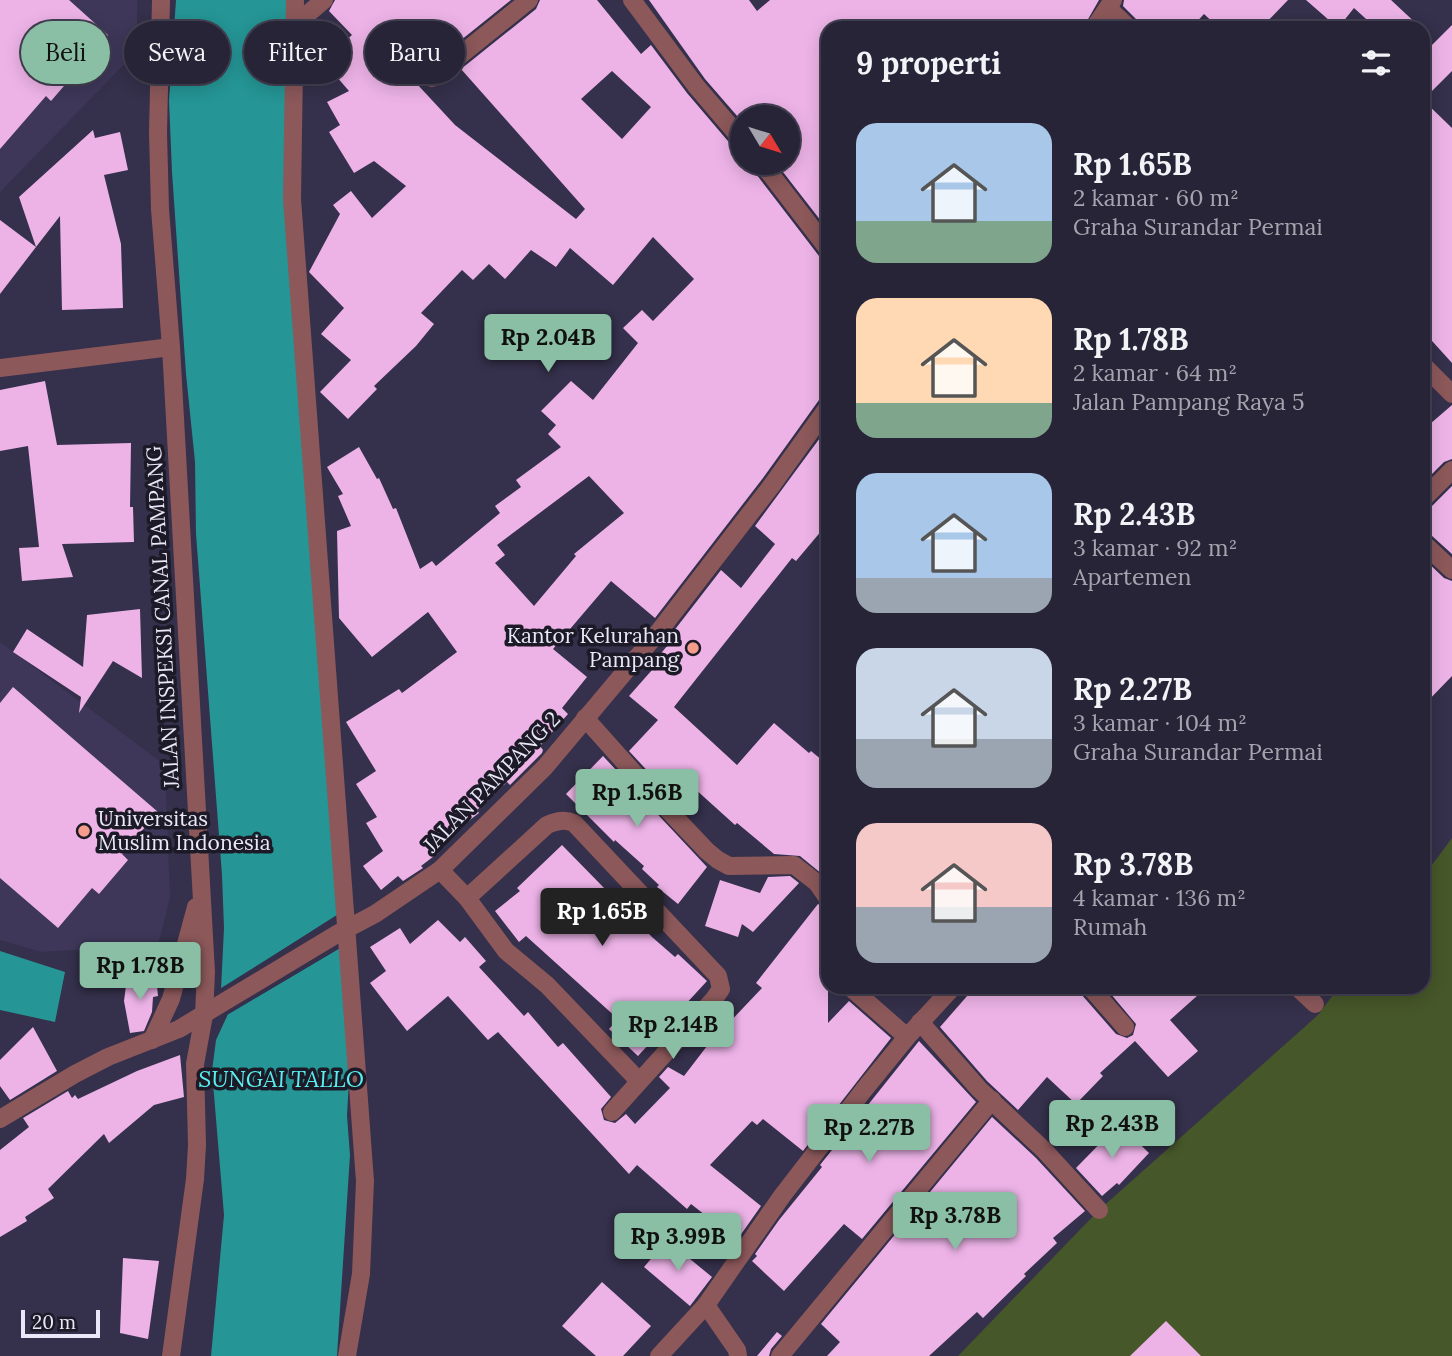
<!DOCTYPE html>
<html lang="id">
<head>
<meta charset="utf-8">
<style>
  :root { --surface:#282438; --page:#302c40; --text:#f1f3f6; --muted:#a5a4ae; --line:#444153; --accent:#8abfa5 }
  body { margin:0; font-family:Lora,serif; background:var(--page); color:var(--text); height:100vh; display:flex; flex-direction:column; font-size:26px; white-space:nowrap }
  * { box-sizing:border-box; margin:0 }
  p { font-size:23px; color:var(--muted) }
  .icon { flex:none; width:38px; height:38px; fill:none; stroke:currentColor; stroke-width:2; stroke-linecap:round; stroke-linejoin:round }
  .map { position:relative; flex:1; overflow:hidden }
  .side { position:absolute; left:821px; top:21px; width:609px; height:973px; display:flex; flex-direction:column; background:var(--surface); border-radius:21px; box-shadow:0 4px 18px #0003,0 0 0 2px var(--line) }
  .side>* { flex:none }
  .hud { position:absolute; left:21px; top:21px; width:665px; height:63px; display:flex; gap:14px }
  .needle { width:46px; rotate:128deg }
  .controls { position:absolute; left:730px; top:105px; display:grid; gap:14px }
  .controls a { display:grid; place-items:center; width:70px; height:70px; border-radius:50%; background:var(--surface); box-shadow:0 4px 18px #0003,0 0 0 2px var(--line); font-size:35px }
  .scale { position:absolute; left:21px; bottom:18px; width:79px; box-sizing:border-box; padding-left:7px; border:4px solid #eae7f9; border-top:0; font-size:19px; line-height:24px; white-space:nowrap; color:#eae7f9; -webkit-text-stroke:5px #1c1a26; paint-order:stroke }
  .price { position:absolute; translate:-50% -60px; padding:0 16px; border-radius:7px; background:var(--accent); color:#111; font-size:23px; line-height:46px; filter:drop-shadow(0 2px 4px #0008) }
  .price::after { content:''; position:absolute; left:50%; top:42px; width:21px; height:16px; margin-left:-10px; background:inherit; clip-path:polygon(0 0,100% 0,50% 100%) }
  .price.current { background:#222; color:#fff }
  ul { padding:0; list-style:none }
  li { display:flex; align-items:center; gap:21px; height:175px; padding:0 35px }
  li span { display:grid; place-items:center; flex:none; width:196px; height:140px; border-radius:21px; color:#555 }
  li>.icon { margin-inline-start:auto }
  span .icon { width:84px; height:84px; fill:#fffc; stroke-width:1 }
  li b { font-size:30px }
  h2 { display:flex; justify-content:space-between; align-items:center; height:84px; padding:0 35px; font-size:30px }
  .tag { padding:0 24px; border-radius:32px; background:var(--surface); box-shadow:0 4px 18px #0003,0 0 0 2px var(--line); font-size:24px; line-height:63px }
  .tag.current { background:var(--accent); color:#111 }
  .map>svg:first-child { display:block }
  .built { fill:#3e3759 }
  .green { fill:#465729 }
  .water { fill:#259595 }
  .pier { fill:#35304b }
  .building { fill:#edb3e7; fill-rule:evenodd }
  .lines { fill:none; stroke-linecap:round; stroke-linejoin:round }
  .minor { stroke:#8c585a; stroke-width:18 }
  .poi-dot { fill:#f49d8d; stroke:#1c1a26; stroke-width:2.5 }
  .labels { text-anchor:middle; stroke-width:7; stroke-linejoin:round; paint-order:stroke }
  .street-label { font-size:21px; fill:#eae7f9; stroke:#1c1a26 }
  .poi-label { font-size:21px; fill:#eae7f9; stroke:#1c1a26; text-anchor:end }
  .water-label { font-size:23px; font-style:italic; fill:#59eeef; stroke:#1c1a26 }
</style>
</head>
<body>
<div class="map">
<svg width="1452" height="1356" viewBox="0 0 1452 1356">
  <rect width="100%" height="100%" fill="#35304b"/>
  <g class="built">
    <polygon points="0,0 137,0 137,51 0,192"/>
    <polygon points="0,642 165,765 170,897 158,945 41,952 0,940"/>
  </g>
  <polygon class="green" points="1452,838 1452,1356 958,1356 1099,1210 1318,1015 1339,987 1423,987 1423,877"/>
  <g class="water">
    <polygon points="176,0 288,0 340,913 221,989 224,928 222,875 196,534 195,462 186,374 172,172 169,101"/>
    <polygon points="340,948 349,1079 347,1116 350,1155 337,1356 211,1356 224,1215 212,1071 216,1040 228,1014"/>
    <polygon points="0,951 65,972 55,1022 0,1010"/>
  </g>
  <g class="pier">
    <polygon points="344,911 342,916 222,991 218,990"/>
    <polygon points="341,944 340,948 222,1018 226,1011"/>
  </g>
  <g class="building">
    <polygon points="0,0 69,0 108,35 51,101 46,96 0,149"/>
    <path d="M335,0H511L425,69L421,75V81L417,84L455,125L576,219L585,209L461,69L536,9L540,0H597L641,54L651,45L687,93L733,147L742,151V163H751L753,170L819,256L828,260V396L819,400L763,478L655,618L611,581L553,649L587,677L562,708L568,714L540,746L543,750L542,753L510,785L507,782L477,810L479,813L434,847L438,853L421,866L423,868L403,881L398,876L381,890L363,866L383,851L366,823L377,817L356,784L376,771L346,722L399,689L402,693L457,652L428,612L372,657L339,618L337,531L351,526L338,496L343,494L327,467L359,447L377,479L379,478L393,509L396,508L420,569L432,561L436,566L500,513L495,506L521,487L516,480L561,447L548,434L556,425L541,411L571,381L593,400L638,343L623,328L642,310L653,321L694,279L653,237L613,285L570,248L556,267L531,250L505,279L489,264L473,280L462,270L421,313L434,324L416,346L374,386L377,389L348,419L320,392L351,360L321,334L344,308L309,272L340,214L333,205L351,191L372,218L406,186L374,161L354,173L329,132L340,125L327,102L349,91L323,61L352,35L329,11ZM612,71L651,107L622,139L581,99ZM589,476L624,513L574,554L576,556L534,606L495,563L505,555L497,545Z"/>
    <polygon points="649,0 749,0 757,11 770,0 1099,0 1083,28 828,28 828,230 776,163 788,163 788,117 738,117 705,79"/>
    <polygon points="1124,0 1288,0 1261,28 1219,28 1204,14 1191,28 1140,28 1137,20 1123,6"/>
    <polygon points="1306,0 1391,0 1421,28 1376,28 1354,8 1338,28"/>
    <polygon points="1452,25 1452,71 1423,100 1423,54"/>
    <polygon points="1423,100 1452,128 1452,363 1423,331"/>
    <polygon points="93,130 95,138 120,132 128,170 104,175 121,244 123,308 62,310 60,216 36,247 19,197"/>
    <polygon points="0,220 36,247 0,294"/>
    <polygon points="45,381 57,445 131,443 130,507 133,507 134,542 62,544 73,577 22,581 19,548 39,547 28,446 0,451 0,390"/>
    <polygon points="1452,405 1452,459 1444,462 1423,483 1423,430"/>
    <polygon points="828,427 828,523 796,561 792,558 674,707 737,765 774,723 809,753 811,751 828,765 828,879 800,856 774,854 737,823 735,825 694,788 679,805 629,751 658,720 629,696 652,670 649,668 676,635 673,632 721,570 741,588 775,544 755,526"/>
    <polygon points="1452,486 1452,554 1431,535 1423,532 1423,510 1431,507"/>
    <polygon points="1423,558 1444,578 1452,581 1452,676 1423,706"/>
    <polygon points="140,609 142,678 113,661 79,713 81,697 13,652 27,629 83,667 87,615"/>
    <polygon points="13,687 158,812 122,854 128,860 99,894 92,888 58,928 0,878 0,703"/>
    <polygon points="603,756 707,867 678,904 657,887 659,885 642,869 644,866 615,840 614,842 566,794"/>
    <polygon points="562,845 652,937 675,957 678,954 707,981 638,1056 609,1029 618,1019 526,936 519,942 495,911 520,891 517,888"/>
    <polygon points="790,876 799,883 753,932 742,924 738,937 705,926 720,880 760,893 768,877"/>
    <polygon points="818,904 828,910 828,1023 849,1001 891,1038 803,1151 763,1119 757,1125 752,1121 710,1165 761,1206 737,1240 691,1204 687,1209 637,1165 629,1174 498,1032 488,1040 448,996 407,1031 370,983 386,971 370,947 400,928 410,944 438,920 460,942 465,937 486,961 479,967 524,1016 528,1012 558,1047 563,1043 611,1097 601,1109 604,1120 615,1123 626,1114 635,1124 670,1088 659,1077 668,1067 684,1076 707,1046 762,988 756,983"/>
    <polygon points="156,976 158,996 153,997 152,1012 144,1031 130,1033 124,1001 127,978"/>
    <polygon points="975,987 1079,987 1081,994 1116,1034 1127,1038 1133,1035 1136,1024 1105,987 1207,987 1170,1020 1198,1051 1168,1077 1135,1041 1100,1073 1103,1076 1076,1104 1047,1077 1018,1110 987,1081 940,1027"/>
    <polygon points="33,1027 57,1071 10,1100 0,1086 0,1060"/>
    <polygon points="919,1041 976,1102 862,1239 844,1224 784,1291 752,1261 757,1256 755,1254 779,1220 822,1167 820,1165"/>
    <polygon points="180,1055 184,1097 154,1105 109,1143 104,1134 48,1189 54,1198 25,1217 27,1221 0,1237 0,1150 29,1127 23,1118 68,1091 72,1098 75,1095 78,1099 137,1071"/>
    <polygon points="992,1117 1036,1158 1085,1211 1053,1238 1057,1243 1024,1274 1026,1276 983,1318 977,1312 929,1356 827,1356 840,1342 821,1324"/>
    <polygon points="1119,1124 1149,1153 1119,1185 1117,1183 1102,1196 1076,1168"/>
    <polygon points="667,1240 712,1277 690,1306 644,1267"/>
    <polygon points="123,1258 159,1261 148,1339 120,1333"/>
    <polygon points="602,1282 651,1326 623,1356 596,1356 562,1326"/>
    <polygon points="1166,1321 1201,1356 1130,1356"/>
    <polygon points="777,1332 782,1336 771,1349 769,1356 757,1356"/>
  </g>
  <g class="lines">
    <g class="minor">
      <polyline points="161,0 158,133 160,209 171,347 206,972 204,1015 195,1064 197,1145 195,1179 171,1356"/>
      <polyline points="295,0 292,199 365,1181 361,1274 347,1356"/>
      <polyline points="632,0 696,86 742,140"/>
      <polyline points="1108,8 1129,28"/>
      <polyline points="295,25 324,0"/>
      <polyline points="1094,28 1113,0"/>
      <polyline points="432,78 529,0"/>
      <polyline points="762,163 828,249"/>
      <polyline points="1423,365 1452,394"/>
      <polyline points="0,368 171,347"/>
      <polyline points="1423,499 1452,470"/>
      <polyline points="1423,543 1452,570"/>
      <polyline points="585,718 651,792 707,851 718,860 729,866 794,865 817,883 828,899"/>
      <polyline points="440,870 467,898 506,951 547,985 639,1081"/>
      <path d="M467,898L547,825C557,821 564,819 574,823L718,976L721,989L714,999L612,1112"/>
      <polyline points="850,987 907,1037"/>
      <polyline points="1090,987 1125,1027"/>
      <polyline points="1297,987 1315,1004"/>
      <polyline points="920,1022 979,1089 1044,1150 1099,1210"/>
      <polyline points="152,1040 171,999 196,907"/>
      <polyline points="0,1119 75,1074 108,1057 179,1029 337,934 375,914 440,870 545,767 660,630 772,485 828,407"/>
      <polyline points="706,1305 737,1350 738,1356"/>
      <polyline points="659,1356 706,1305 782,1196 863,1091 907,1037 953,987"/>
      <polyline points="780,1356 992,1100"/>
    </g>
  </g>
  <g class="poi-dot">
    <circle cx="693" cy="648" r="7"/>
    <circle cx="84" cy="831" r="7"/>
  </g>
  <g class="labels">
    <g class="street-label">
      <text transform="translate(163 617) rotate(-93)" y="7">JALAN INSPEKSI CANAL PAMPANG</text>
      <text transform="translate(492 782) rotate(-46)" y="7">JALAN PAMPANG 2</text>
    </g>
    <g class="poi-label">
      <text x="679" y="643">Kantor Kelurahan<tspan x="679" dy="24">Pampang</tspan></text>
      <text x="98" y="826" text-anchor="start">Universitas<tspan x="98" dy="24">Muslim Indonesia</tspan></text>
    </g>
    <g class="water-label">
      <text x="281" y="1087">SUNGAI TALLO</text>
    </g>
  </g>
</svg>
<div class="controls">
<a><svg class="needle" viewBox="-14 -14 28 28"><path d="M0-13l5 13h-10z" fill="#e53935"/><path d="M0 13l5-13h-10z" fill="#a5a4ae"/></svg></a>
</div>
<div class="scale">20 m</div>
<b class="price" style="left:548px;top:374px">Rp 2.04B</b>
<b class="price" style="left:637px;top:829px">Rp 1.56B</b>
<b class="price current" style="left:602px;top:948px">Rp 1.65B</b>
<b class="price" style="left:140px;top:1002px">Rp 1.78B</b>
<b class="price" style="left:673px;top:1061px">Rp 2.14B</b>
<b class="price" style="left:1112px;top:1160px">Rp 2.43B</b>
<b class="price" style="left:869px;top:1164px">Rp 2.27B</b>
<b class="price" style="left:955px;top:1252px">Rp 3.78B</b>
<b class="price" style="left:678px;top:1273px">Rp 3.99B</b>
<div class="hud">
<a class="tag current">Beli</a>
<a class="tag">Sewa</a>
<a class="tag">Filter</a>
<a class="tag">Baru</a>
</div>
<section class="side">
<h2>9 properti<svg class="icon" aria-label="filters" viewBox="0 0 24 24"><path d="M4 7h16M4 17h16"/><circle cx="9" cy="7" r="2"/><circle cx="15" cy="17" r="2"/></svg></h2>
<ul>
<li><span style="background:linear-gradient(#a9c7e8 70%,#7fa58c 0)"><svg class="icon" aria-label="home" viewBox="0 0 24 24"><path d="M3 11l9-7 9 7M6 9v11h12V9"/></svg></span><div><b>Rp 1.65B</b><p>2 kamar · 60 m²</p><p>Graha Surandar Permai</p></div></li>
<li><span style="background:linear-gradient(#ffd9b3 75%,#7fa58c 0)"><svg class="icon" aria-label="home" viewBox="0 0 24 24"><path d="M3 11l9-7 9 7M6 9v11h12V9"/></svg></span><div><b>Rp 1.78B</b><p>2 kamar · 64 m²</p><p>Jalan Pampang Raya 5</p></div></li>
<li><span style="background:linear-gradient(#a9c7e8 75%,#9aa5b1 0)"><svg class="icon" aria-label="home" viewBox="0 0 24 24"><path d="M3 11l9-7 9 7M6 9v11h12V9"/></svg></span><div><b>Rp 2.43B</b><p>3 kamar · 92 m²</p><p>Apartemen</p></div></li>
<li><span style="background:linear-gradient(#c9d6e8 65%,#9aa5b1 0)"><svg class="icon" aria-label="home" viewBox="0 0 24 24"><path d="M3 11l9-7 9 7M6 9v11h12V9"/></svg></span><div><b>Rp 2.27B</b><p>3 kamar · 104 m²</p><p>Graha Surandar Permai</p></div></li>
<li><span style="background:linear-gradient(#f6c9c9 60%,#9aa5b1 0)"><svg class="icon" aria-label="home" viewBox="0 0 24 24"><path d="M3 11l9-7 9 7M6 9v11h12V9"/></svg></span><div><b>Rp 3.78B</b><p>4 kamar · 136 m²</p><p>Rumah</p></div></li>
</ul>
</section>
</div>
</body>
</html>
